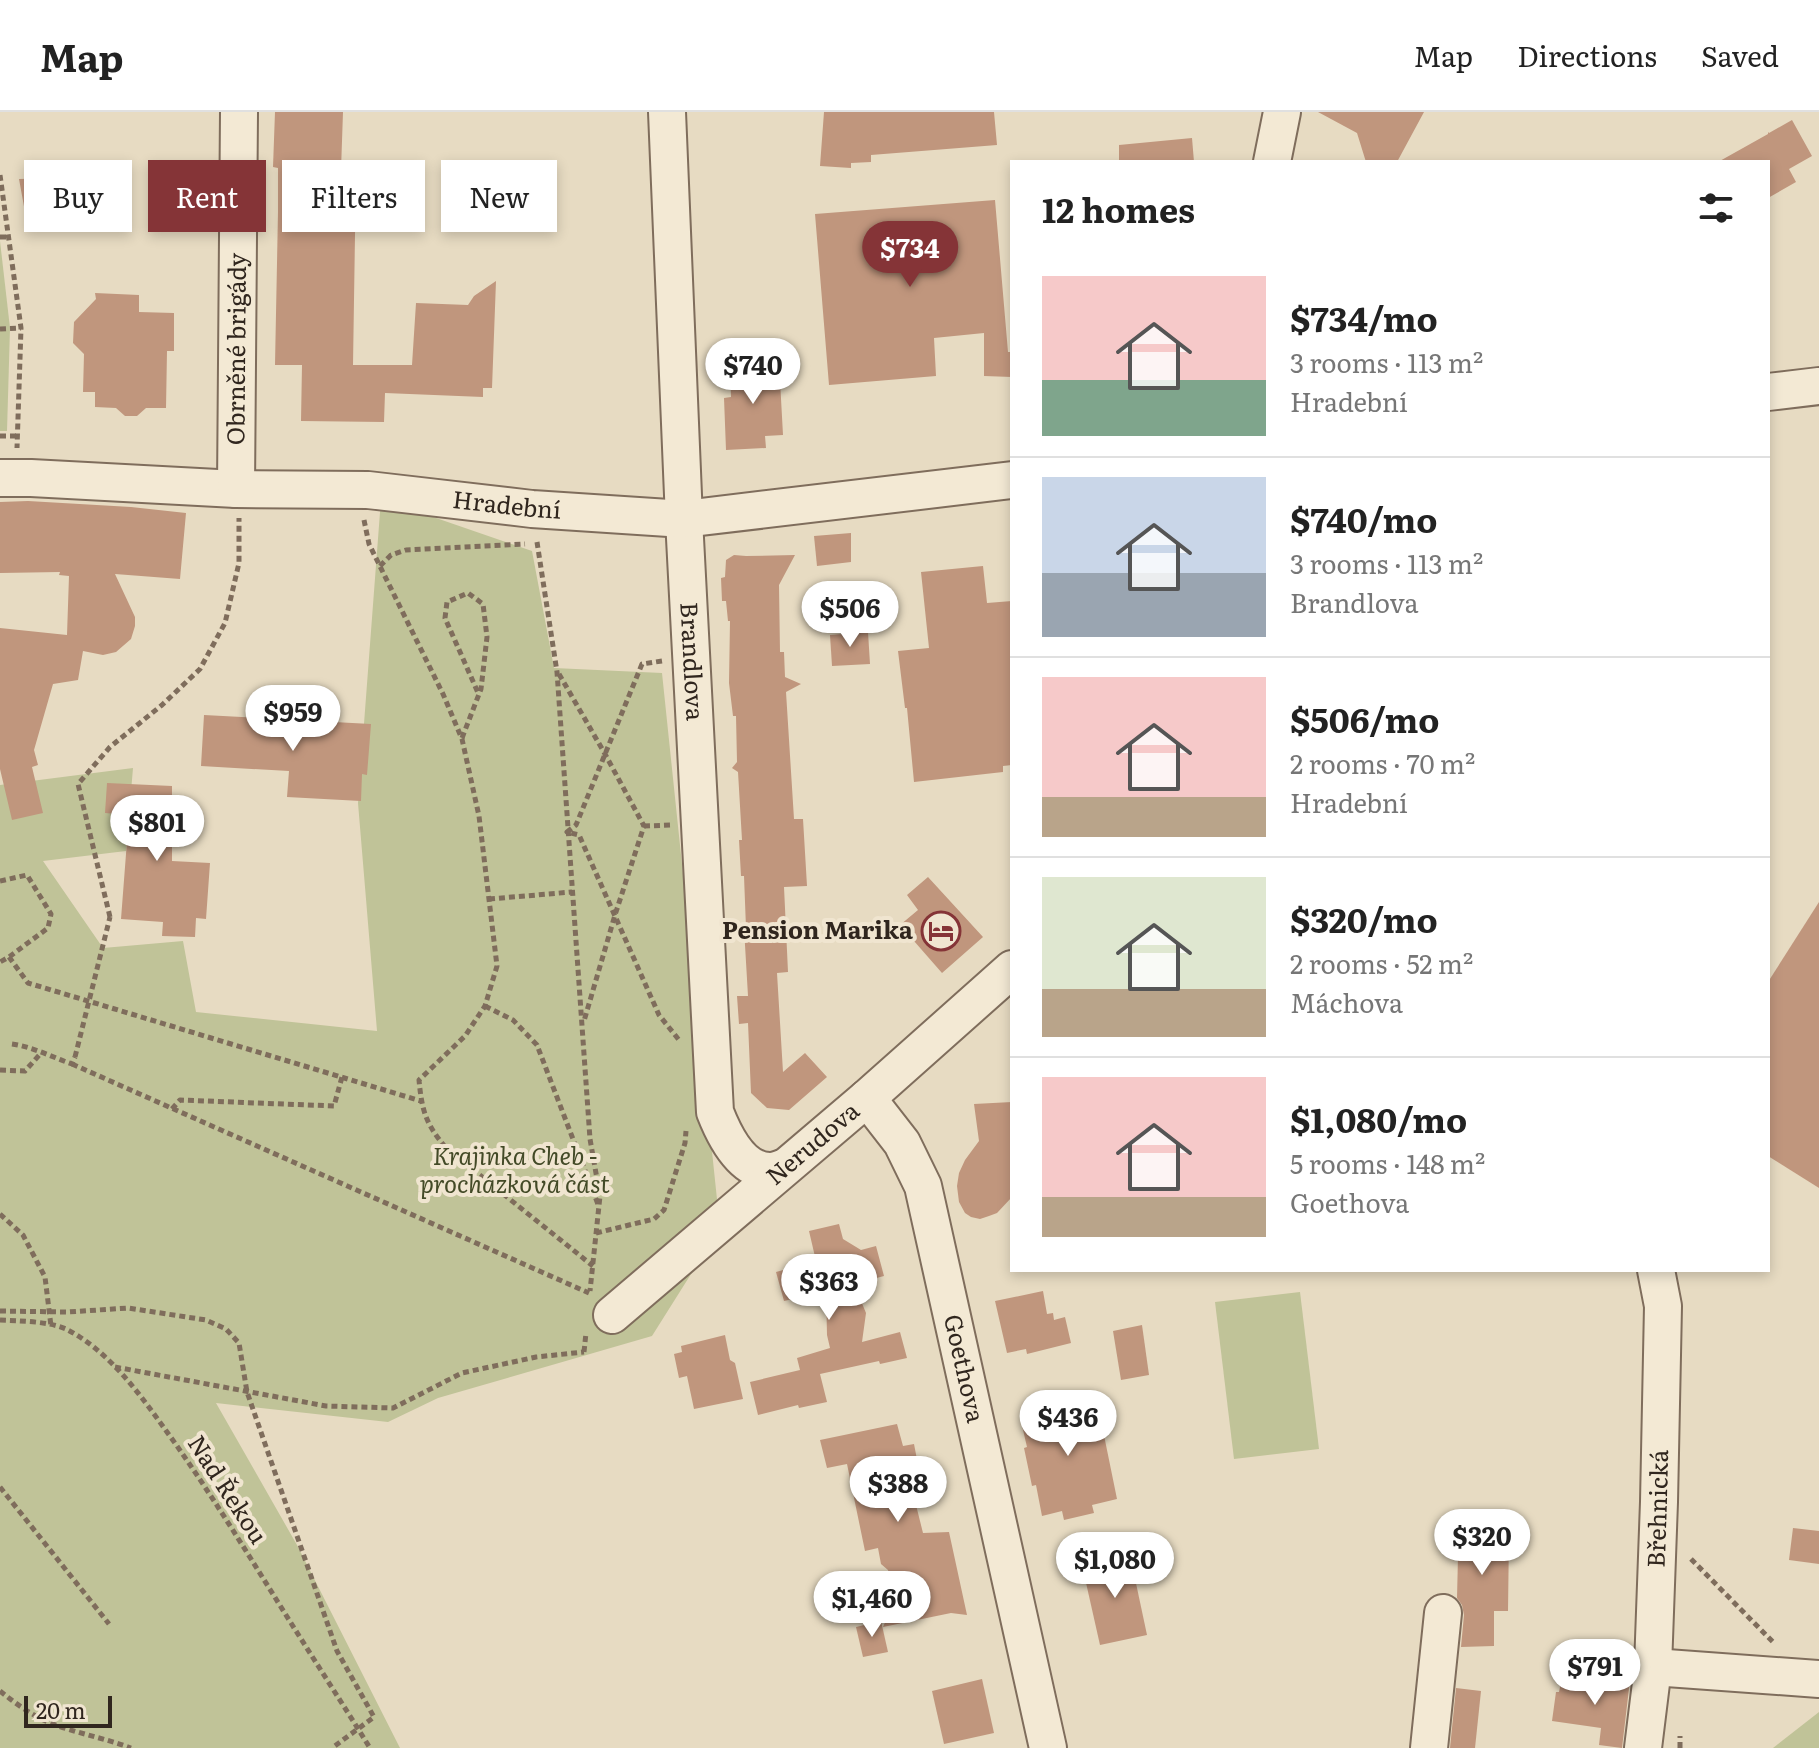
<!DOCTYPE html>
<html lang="en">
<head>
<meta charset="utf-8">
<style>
  :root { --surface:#fff; --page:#f2f2f2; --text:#222; --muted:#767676; --line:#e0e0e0; --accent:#853437 }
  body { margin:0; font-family:Literata,serif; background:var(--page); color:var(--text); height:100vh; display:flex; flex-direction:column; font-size:30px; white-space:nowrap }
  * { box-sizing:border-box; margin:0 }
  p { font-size:26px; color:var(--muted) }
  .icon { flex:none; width:44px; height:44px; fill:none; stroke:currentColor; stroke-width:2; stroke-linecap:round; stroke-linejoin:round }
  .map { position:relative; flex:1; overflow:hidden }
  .drawer { position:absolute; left:1010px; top:48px; width:760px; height:1112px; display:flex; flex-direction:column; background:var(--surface); border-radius:0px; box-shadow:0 4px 12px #0003 }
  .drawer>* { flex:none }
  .top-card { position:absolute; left:24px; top:48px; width:760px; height:72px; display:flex; gap:16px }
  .scale { position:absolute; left:24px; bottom:20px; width:88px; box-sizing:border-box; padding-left:8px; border:4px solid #30261e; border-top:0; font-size:22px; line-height:28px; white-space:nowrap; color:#30261e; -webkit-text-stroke:6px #f0e5d0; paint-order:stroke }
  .price { position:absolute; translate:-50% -68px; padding:0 18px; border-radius:28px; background:#fff; color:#222; font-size:26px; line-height:52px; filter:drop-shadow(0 2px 4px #0008) }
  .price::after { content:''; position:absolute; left:50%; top:48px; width:24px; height:18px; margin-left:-12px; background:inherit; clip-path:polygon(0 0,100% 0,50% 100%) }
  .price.on { background:var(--accent); color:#fff }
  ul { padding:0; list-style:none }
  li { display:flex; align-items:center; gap:24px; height:200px; padding:0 32px }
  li+li { border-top:2px solid var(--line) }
  li span { display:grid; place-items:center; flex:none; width:224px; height:160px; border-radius:0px; color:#555 }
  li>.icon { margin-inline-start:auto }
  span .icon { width:96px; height:96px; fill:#fffc; stroke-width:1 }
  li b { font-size:34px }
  h2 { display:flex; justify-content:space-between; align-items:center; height:96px; padding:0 32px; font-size:34px }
  .pill { padding:0 28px; border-radius:0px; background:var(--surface); box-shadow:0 4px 12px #0003; font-size:28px; line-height:72px }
  .pill.on { background:var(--accent); color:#fff }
  header { display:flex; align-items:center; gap:48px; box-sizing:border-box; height:112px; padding:0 40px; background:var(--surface); border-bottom:2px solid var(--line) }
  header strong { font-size:38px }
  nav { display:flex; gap:44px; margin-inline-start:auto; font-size:28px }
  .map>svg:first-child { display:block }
  .green { fill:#c0c398 }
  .building { fill:#c0967d }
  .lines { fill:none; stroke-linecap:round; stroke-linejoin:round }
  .minor-casing { stroke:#7f6d5c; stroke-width:40 }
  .path { stroke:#7f6d5c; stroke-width:5; stroke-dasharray:6 4; stroke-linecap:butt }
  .minor { stroke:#f3e9d4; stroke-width:36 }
  .path-bridge { stroke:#7f6d5c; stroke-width:5; stroke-dasharray:6 4; stroke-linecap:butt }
  .labels { text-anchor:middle; stroke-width:8; stroke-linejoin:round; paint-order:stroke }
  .street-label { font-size:24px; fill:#30261e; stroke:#f0e5d0 }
  .poi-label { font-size:24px; font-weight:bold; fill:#30261e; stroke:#f0e5d0; text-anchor:end }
  .park-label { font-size:24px; font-style:italic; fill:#434a27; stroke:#f0e5d0 }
</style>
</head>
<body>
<header>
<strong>Map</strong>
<nav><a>Map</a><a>Directions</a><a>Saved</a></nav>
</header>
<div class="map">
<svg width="1819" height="1636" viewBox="0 0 1819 1636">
  <rect width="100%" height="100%" fill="#e7dbc2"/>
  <g class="green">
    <polygon points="0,129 10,216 7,319 0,319"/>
    <polygon points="381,387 532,439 554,556 662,561 720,1116 652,1224 438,1286 388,1310 216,1291 297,1433 400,1636 0,1636 0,673 133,656 126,739 43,749 103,836 183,829 196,900 377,919 358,691"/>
    <polygon points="1300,1180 1319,1337 1234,1347 1215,1190"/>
    <polygon points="1819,1600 1819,1636 1773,1636"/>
  </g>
  <g class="building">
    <polygon points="275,0 343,0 341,58 356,59 353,253 412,253 416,191 468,193 474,184 496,169 492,276 483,276 483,285 385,281 384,310 301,309 302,253 275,253 278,100 278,56 273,55"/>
    <polygon points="824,0 994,0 997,33 871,43 871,50 851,51 851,56 820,54"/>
    <polygon points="1318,0 1424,0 1397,50 1366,50 1357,21"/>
    <polygon points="1792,8 1812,44 1789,57 1796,70 1768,86 1768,50 1718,50 1768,22 1768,20 1769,21"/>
    <polygon points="1192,26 1194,50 1119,50 1119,33"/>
    <polygon points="59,66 59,69 66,69 68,102 33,105 25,100 19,67"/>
    <polygon points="995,88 1008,240 1012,240 1012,265 984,264 984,221 934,226 936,264 829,273 815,102"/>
    <polygon points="95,181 139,183 139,200 174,201 174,239 167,239 166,296 146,296 137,304 125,304 116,296 95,295 95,280 83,280 84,242 73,231 74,210 96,187"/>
    <polygon points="779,250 783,323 765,324 766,336 726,338 724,286 731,285 730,253"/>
    <polygon points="28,389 131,395 186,401 180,467 115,462 135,505 135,514 131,527 116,540 103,543 83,539 78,568 53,572 34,638 38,653 32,655 43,701 12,708 0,657 0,516 67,523 69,464 59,463 60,460 0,461 0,390"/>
    <polygon points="851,421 851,450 817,454 814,424"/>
    <polygon points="734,443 746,444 795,443 779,473 780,540 784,540 785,565 801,572 786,580 794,707 803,707 807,774 784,775 788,860 777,861 783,960 805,941 827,965 789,998 767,996 751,981 748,911 739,912 737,884 748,884 744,816 746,816 744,764 741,764 739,728 742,728 738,660 732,656 737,650 736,604 733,604 729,571 730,509 728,509 726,489 722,489 721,466 725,465 726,448"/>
    <polygon points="983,454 987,491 1012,489 1012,653 1003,654 1003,660 914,670 907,596 905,596 898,539 929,536 921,460"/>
    <polygon points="868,520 870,552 832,554 830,523"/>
    <polygon points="204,603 371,612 367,663 362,662 361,689 287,685 289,659 201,654"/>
    <polygon points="107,671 172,674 172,749 210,751 206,807 196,806 195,825 162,824 163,810 121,807 129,703 105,701"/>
    <polygon points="928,765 983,825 942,861 900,813 918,798 907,783"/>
    <polygon points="1819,790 1819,1076 1768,1044 1768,870"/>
    <polygon points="1012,990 1012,1085 997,1101 989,1104 980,1107 971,1105 965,1101 959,1090 957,1074 959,1061 965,1048 979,1029 974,992"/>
    <polygon points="839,1112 843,1127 861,1138 876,1134 884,1164 854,1172 866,1201 862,1230 900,1220 907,1246 880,1252 879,1249 820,1262 827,1290 799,1296 798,1293 758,1303 750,1270 800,1258 797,1246 830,1236 827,1223 826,1179 784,1189 776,1160 816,1149 809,1119"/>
    <polygon points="1043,1179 1047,1202 1053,1201 1054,1208 1065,1205 1071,1231 1027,1242 1026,1237 1007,1241 995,1189"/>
    <polygon points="1142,1213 1149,1263 1121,1268 1113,1219"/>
    <polygon points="725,1223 730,1248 735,1251 743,1287 694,1297 687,1264 679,1266 674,1242 682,1240 681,1234"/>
    <polygon points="1069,1286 1070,1295 1097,1289 1117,1387 1092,1393 1094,1401 1064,1408 1062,1399 1042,1404 1036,1373 1032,1374 1024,1336 1027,1335 1020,1305 1040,1301 1039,1293"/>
    <polygon points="897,1312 903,1334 914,1332 920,1363 909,1365 923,1421 949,1420 967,1503 951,1501 883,1515 895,1488 888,1458 881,1452 878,1436 865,1439 847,1352 827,1356 820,1328"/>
    <polygon points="1459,1403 1500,1404 1500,1422 1509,1422 1508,1499 1494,1499 1494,1534 1461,1535 1464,1503 1462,1493 1457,1486"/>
    <polygon points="1793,1416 1819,1419 1819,1452 1789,1448"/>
    <polygon points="1130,1443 1147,1523 1100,1533 1082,1453"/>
    <polygon points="881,1509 888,1540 863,1545 856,1515"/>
    <polygon points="1562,1565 1607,1571 1608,1565 1630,1568 1622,1636 1599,1633 1601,1616 1552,1609 1556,1580 1559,1580"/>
    <polygon points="982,1567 994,1621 944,1632 932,1579"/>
    <polygon points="1456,1576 1481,1579 1475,1636 1450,1636"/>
  </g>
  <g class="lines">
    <defs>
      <g id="minor">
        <path id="s1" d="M667,0L684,407L715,1000C724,1023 741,1059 770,1059C775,1059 779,1057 783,1056"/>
        <polyline points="1272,50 1282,0"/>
        <polyline points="1768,280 1819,274"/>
        <path id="s2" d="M0,366H31L236,377L368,378L532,397L684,407L1012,368"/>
        <path id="s3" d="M236,377L239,0"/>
        <path id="s4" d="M867,986L902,1031L923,1074L1048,1636"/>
        <path id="s5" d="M612,1203L867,986L1012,857"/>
        <polyline points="1653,1555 1819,1567"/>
        <polyline points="1429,1636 1443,1501"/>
        <path id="s6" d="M1643,1636L1653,1555L1659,1390L1663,1194L1656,1158"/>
      </g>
    </defs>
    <use href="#minor" class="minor-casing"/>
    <g class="path">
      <polyline points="0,63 21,216 17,336"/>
      <polyline points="0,125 9,125"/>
      <polyline points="0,217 21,216"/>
      <polyline points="0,324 18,324"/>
      <path d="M364,408L369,432L443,582L462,627L479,704L497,854L485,894L465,924L419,968C422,1000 426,1012 446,1036L593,1154"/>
      <polyline points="537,430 557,560 590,1027 600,1084 590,1179"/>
      <polyline points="380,454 391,443 406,438 525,432"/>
      <polyline points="662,549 642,552 576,713 567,720 579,723 659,903 679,928"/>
      <polyline points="559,562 605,642 644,714 615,803 584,909"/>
      <polyline points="462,626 481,577 487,525 483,492 468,481 447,490 445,506 479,583"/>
      <polyline points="644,714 671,713"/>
      <polyline points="0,769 27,763 51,802 48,816 9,845 0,850"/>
      <polyline points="489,787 572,780"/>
      <polyline points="110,805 78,672 110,635 162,593 200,557 225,511 239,451 239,406"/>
      <polyline points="9,845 28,871 421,989"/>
      <polyline points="485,894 513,908 537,933 599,1095"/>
      <path d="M12,932C33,935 52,945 72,952L75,945"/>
      <polyline points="72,952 589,1181"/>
      <polyline points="0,958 25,959 41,941"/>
      <polyline points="172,997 180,988 334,994 342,965"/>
      <polyline points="0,1102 23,1123 45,1165 51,1214"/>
      <polyline points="596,1121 654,1107 664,1098 685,1031 686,1019"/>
      <polyline points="0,1199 68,1200 128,1196 206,1208 226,1217 239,1231 247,1280 337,1539 374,1605 332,1636"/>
      <path d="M0,1208C19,1209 48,1209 66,1217C109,1239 139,1281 167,1320C206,1374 241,1431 276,1487C307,1537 339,1586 370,1636"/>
      <polyline points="584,1240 586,1221"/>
      <polyline points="115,1255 326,1294 393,1296 462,1261 536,1245 584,1240"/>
      <polyline points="0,1375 109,1512"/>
      <polyline points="1691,1447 1774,1531"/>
      <path d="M0,1579C15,1591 31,1603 50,1611C76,1621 104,1626 131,1636"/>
      <polyline points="1680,1636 1680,1624"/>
    </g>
    <use href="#minor" class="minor"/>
    <polyline class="path-bridge" points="75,945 110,805"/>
  </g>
  <defs>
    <symbol id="hotel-ring" viewBox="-11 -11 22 22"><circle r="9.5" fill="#f0e5d0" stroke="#853437" stroke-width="1.5"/><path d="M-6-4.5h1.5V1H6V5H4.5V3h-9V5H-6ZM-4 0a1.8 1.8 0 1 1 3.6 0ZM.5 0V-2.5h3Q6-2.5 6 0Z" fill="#853437"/></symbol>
  </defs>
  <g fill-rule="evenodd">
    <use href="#hotel-ring" x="919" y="797" width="44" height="44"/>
  </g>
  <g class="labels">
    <g class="street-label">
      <text dy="8" stroke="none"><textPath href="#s3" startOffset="140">Obrněné brigády</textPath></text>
      <text dy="8" stroke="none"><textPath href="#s2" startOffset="508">Hradební</textPath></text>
      <text dy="8" stroke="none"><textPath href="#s1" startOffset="550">Brandlova</textPath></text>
      <text dy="8" stroke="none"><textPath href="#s5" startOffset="264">Nerudova</textPath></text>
      <text dy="8" stroke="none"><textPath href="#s4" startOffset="292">Goethova</textPath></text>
      <text transform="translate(227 1378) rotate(57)" y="8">Nad Řekou</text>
      <text dy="8" stroke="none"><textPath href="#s6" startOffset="240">Břehnická</textPath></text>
    </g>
    <g class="poi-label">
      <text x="913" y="827">Pension Marika</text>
    </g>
    <g class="park-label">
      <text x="515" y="1053">Krajinka Cheb -<tspan x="515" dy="28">procházková část</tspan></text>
    </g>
  </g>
</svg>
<div class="scale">20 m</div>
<b class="price on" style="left:910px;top:177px">$734</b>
<b class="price" style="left:753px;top:294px">$740</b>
<b class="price" style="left:850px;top:537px">$506</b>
<b class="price" style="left:293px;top:641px">$959</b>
<b class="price" style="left:157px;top:751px">$801</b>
<b class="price" style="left:829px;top:1210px">$363</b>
<b class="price" style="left:1068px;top:1346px">$436</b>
<b class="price" style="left:898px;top:1412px">$388</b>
<b class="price" style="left:1482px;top:1465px">$320</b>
<b class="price" style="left:1115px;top:1488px">$1,080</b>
<b class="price" style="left:872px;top:1527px">$1,460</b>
<b class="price" style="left:1595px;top:1595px">$791</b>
<div class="top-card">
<a class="pill">Buy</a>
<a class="pill on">Rent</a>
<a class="pill">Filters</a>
<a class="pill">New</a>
</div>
<section class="drawer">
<h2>12 homes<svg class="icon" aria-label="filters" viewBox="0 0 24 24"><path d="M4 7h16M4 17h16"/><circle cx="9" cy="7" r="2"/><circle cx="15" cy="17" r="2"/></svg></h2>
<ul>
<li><span style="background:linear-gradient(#f6c9c9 65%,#7fa58c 0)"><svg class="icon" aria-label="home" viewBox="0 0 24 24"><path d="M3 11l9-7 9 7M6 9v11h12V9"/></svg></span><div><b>$734/mo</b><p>3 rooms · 113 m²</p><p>Hradební</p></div></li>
<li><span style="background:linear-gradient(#c9d6e8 60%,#9aa5b1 0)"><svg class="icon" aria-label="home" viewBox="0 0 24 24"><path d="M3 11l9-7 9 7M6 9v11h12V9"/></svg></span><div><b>$740/mo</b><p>3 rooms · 113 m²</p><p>Brandlova</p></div></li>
<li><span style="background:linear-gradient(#f6c9c9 75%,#b9a48a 0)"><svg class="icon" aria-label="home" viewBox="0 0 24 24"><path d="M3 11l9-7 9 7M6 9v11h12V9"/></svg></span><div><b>$506/mo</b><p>2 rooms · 70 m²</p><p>Hradební</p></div></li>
<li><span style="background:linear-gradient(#dfe7d0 70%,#b9a48a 0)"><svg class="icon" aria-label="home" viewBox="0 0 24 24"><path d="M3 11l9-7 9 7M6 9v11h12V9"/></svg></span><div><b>$320/mo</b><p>2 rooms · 52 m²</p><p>Máchova</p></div></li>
<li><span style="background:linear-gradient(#f6c9c9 75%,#b9a48a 0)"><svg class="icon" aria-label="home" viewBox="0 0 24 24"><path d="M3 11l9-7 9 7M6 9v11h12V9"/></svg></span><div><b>$1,080/mo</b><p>5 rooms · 148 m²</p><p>Goethova</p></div></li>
</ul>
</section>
</div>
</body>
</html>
